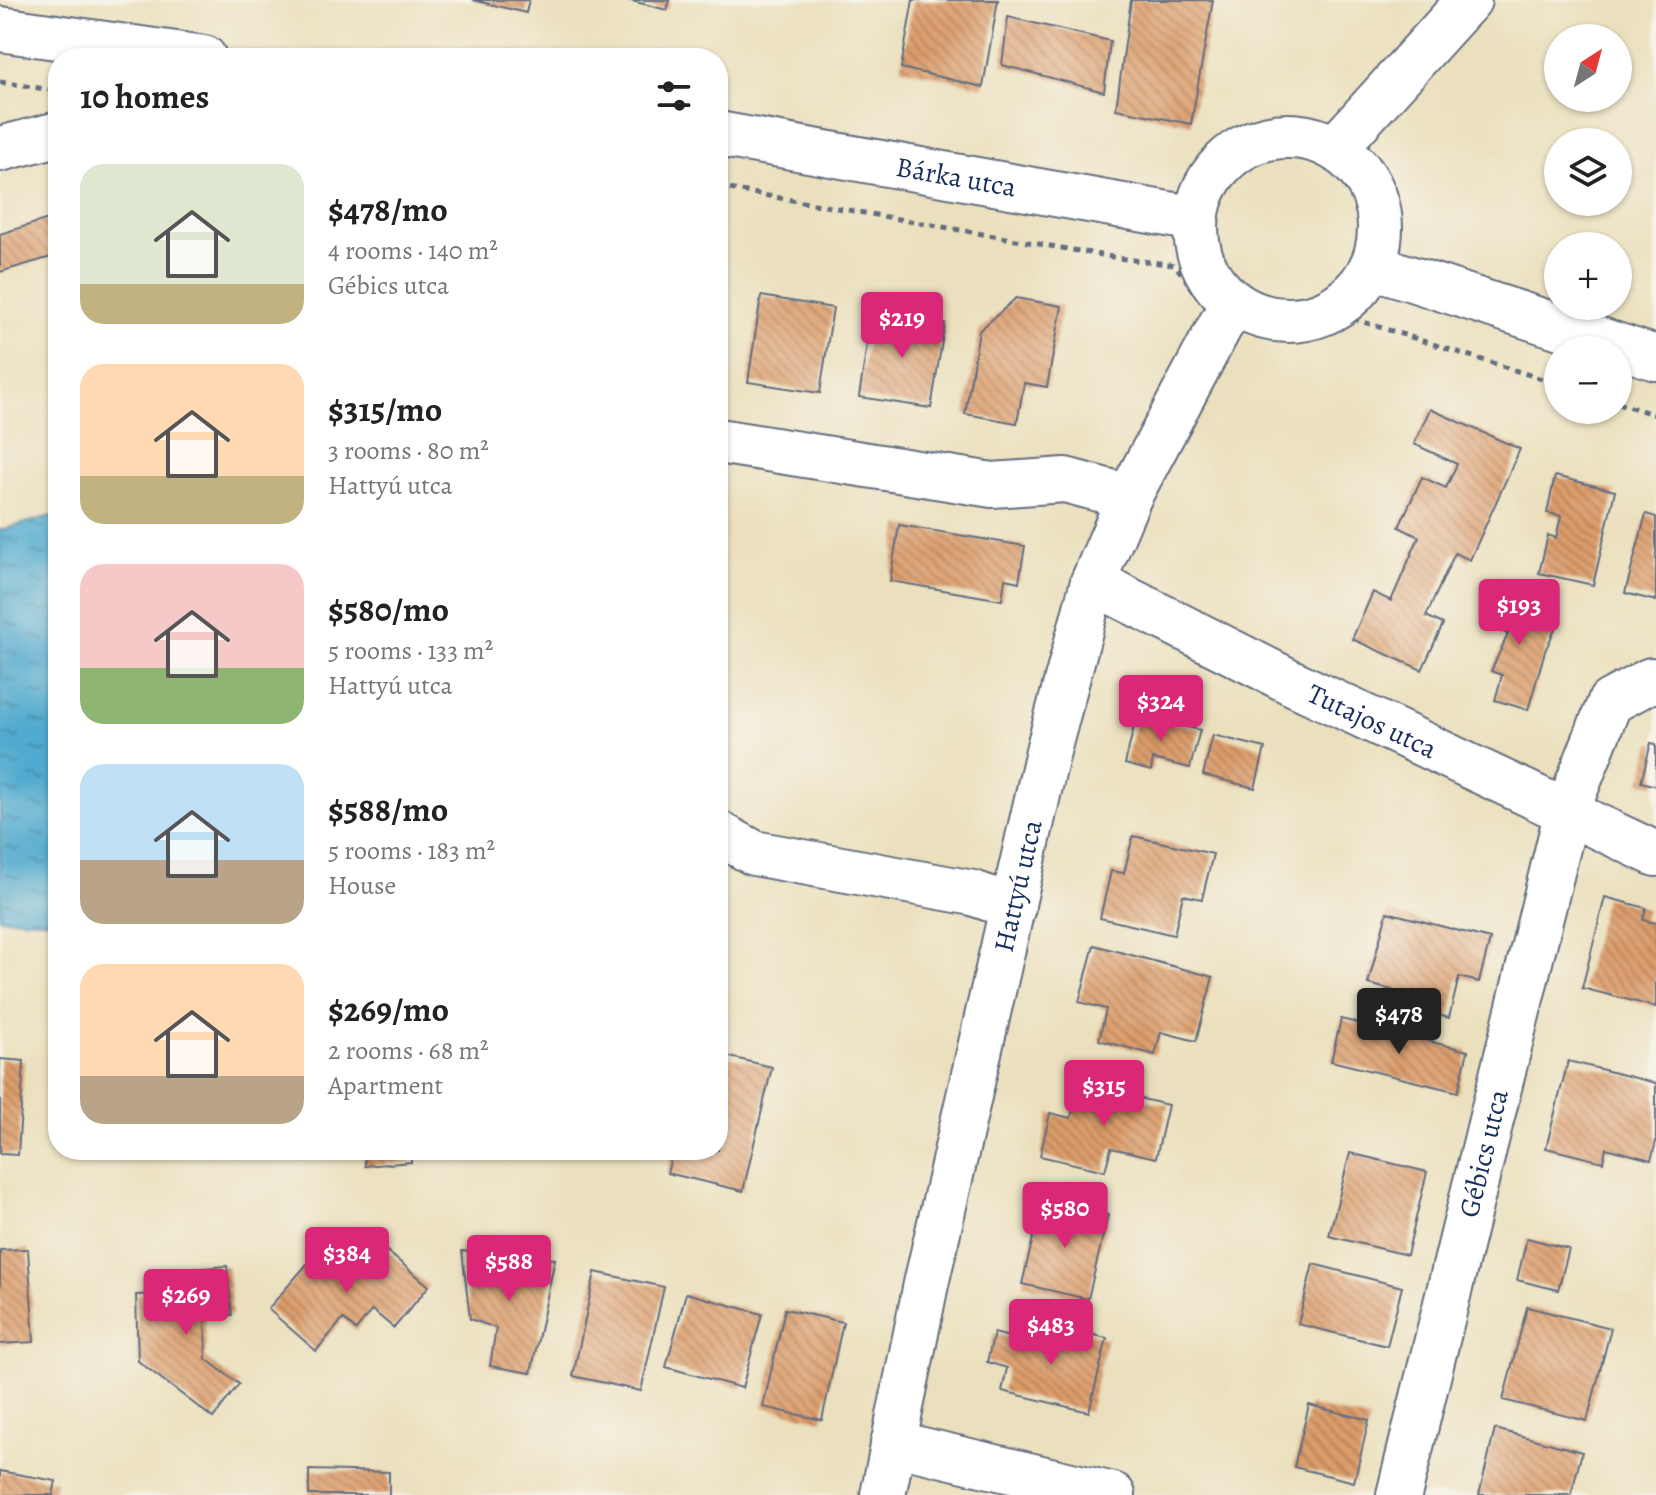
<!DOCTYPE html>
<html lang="en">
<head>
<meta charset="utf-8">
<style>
  :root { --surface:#fff; --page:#f2f2f2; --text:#222; --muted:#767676; --accent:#db2777 }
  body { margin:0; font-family:Alegreya,serif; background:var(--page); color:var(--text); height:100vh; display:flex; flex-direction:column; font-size:30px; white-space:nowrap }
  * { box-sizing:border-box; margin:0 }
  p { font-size:26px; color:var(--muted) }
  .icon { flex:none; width:44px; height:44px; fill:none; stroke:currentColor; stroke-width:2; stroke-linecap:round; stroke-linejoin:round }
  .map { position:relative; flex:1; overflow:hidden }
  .details { position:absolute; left:48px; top:48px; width:680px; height:1112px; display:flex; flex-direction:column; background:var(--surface); border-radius:32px; box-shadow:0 2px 6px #0004 }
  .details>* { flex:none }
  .needle { width:52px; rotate:36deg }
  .tools { position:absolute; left:1544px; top:24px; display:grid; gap:16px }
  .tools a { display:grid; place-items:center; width:88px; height:88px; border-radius:50%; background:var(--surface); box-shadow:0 2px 6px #0004; font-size:40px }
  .price { position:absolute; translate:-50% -68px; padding:0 18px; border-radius:8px; background:var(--accent); color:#fff; font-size:26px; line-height:52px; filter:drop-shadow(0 2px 4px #0008) }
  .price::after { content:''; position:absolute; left:50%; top:48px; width:24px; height:18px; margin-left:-12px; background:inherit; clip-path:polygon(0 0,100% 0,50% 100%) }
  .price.selected { background:#222; color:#fff }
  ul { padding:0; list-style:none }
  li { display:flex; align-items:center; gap:24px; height:200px; padding:0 32px }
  li span { display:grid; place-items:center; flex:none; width:224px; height:160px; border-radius:24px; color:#555 }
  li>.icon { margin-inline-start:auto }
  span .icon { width:96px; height:96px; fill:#fffc; stroke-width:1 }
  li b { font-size:34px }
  h2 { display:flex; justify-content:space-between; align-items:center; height:96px; padding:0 32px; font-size:34px }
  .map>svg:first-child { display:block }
  .water { fill:url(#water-ripples); stroke:#366c96; stroke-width:2 }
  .building { fill:url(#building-back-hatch) }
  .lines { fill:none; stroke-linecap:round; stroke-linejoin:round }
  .minor-casing { stroke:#646d7f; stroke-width:48 }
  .path { stroke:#646d7f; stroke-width:5; stroke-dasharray:6 6; stroke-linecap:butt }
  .minor { stroke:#fff; stroke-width:44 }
  .labels { text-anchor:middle; stroke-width:6; stroke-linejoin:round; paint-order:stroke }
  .street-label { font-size:28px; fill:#1b2f5e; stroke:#f7f3e8 }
</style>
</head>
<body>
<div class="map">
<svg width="1656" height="1495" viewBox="0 0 1656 1495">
  <defs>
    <pattern id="water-ripples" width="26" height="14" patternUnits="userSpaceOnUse" patternTransform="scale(2)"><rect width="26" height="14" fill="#51aacf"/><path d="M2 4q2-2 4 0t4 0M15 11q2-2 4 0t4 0" fill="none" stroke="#428bab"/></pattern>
    <pattern id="building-back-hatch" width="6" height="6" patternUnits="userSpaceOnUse" patternTransform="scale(2)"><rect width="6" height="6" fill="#dc9c6a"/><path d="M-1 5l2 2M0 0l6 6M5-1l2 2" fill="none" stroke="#b2805a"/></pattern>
  </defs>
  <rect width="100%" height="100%" fill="#f7f3e8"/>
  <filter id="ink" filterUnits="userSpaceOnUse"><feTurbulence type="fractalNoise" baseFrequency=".0125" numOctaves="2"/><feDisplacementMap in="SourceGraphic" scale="16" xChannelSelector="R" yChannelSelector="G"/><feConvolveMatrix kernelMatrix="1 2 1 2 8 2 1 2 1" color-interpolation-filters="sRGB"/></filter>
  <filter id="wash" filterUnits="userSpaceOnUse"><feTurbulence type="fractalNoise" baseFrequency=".006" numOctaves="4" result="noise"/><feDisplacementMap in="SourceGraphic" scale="32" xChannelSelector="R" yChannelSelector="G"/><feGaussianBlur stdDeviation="1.8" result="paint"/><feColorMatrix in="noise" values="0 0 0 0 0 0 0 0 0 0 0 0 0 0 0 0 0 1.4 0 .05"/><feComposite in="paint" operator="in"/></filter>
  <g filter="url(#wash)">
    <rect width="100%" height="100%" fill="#ebe0bd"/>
    <polygon class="water" points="58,514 58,921 0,918 0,530"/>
    <g id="blocks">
      <g class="building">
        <polygon points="473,0 529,0 526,13"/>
        <polygon points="628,0 670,0 667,10"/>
        <polygon points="913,0 998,0 983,87 901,68"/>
        <polygon points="1131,0 1213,0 1191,124 1116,109"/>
        <polygon points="1008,17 1110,41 1104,92 1002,65"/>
        <polygon points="58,216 58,255 0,272 0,234"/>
        <polygon points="761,296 833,308 820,393 748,382"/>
        <polygon points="1016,298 1062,306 1047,387 1024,383 1017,423 965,414 979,331"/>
        <polygon points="872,311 945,323 931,408 859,397"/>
        <polygon points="1430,409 1520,449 1470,560 1455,553 1426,616 1443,624 1422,670 1352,639 1373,592 1391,601 1419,537 1399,527 1422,477 1446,488 1457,464 1414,444"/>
        <polygon points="1555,476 1615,491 1593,585 1539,573 1548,535 1556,538 1561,516 1547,513"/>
        <polygon points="1646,514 1656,517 1656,601 1625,593"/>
        <polygon points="899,525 1025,546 1019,582 1005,579 1002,600 890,581"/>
        <polygon points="1497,590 1560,618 1545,651 1528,710 1495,700 1502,675 1491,671 1508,634 1483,623"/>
        <polygon points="1137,714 1200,730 1190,768 1153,759 1151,771 1125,764"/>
        <polygon points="1213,735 1265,748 1255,788 1203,775"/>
        <polygon points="1651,743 1656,744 1656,786 1641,782"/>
        <polygon points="1133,836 1213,854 1202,899 1183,895 1174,935 1100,918 1111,871 1124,873"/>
        <polygon points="1605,897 1646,908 1643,920 1656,923 1656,1007 1582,988"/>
        <polygon points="1387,912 1490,939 1479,982 1459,977 1449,1018 1389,1002 1392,990 1368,984"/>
        <polygon points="1094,945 1213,977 1196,1041 1161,1032 1155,1055 1099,1040 1106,1009 1079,1002"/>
        <polygon points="1341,1019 1468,1051 1458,1092 1331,1061"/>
        <polygon points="718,1054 772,1067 743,1191 667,1173 673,1150 718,1150"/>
        <polygon points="0,1059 24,1061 18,1155 0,1154"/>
        <polygon points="1568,1061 1656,1083 1656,1142 1651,1160 1606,1148 1603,1162 1546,1148"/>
        <polygon points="1079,1084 1168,1105 1156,1158 1111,1148 1105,1171 1040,1156 1050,1113 1071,1118"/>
        <polygon points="364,1150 411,1150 411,1162 365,1166"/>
        <polygon points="1350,1153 1427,1172 1407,1255 1329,1236"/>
        <polygon points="1042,1200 1108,1215 1088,1299 1022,1284"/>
        <polygon points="1527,1238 1569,1249 1558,1290 1517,1280"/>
        <polygon points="350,1247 370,1264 383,1248 429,1286 394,1328 372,1310 356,1330 343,1319 316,1351 268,1309 314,1256 331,1270"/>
        <polygon points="28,1249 34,1342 0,1344 0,1250"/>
        <polygon points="462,1251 555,1259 531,1373 490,1366 496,1328 470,1319"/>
        <polygon points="1313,1264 1402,1287 1387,1346 1298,1324"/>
        <polygon points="227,1266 232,1315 205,1317 206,1359 239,1384 213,1418 138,1361 136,1295 182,1293 180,1270"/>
        <polygon points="595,1272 664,1287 641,1391 573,1376"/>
        <polygon points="686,1293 762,1314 742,1388 666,1367"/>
        <polygon points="1527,1307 1611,1328 1587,1421 1503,1400"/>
        <polygon points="785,1309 843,1322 822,1420 763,1407"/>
        <polygon points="1051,1325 1107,1338 1089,1412 1002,1391 1007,1368 987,1362 994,1333 1046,1346"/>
        <polygon points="1309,1405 1369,1420 1354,1482 1294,1467"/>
        <polygon points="1495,1429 1582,1452 1571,1495 1479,1495"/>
        <polygon points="309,1470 389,1472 389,1495 309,1495"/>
        <polygon points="0,1471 56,1481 53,1495 0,1495"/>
      </g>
    </g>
  </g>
  <g filter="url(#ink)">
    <use href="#blocks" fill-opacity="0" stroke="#646d7f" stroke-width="2"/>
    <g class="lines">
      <defs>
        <g id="minor">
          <polyline points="0,29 204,58"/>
          <path id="s1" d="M718,134L1196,219"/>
          <circle cx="1288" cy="228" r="92"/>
          <polyline points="1335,148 1469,0"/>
          <polyline points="0,149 58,134"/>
          <polyline points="1372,266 1656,358"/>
          <polyline points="718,441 992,485 1065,480 1129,497"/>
          <path id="s2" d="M1093,582L1291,682L1656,854"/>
          <polyline points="718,833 754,853 973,893 1013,907"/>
          <polyline points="893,1443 1113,1495"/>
          <path id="s3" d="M883,1495L926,1284L1048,751L1093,582L1129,497L1221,324L1236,306"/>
          <path id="s4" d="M1399,1495L1567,811L1610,702L1651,680L1656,681"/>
        </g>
      </defs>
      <use href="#minor" class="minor-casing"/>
      <g class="path">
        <polyline points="0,82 58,91"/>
        <polyline points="718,187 1118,258 1175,265 1197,294"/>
        <polyline points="1259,336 1351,318 1558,384"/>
        <polyline points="1618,403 1656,415"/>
      </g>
      <use href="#minor" class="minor"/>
    </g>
  </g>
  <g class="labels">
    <g class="street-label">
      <text dy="10" stroke="none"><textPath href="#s1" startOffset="242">Bárka utca</textPath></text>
      <text dy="10" stroke="none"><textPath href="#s2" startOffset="312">Tutajos utca</textPath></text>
      <text dy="10" stroke="none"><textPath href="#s3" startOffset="624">Hattyú utca</textPath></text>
      <text dy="10" stroke="none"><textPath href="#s4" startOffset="352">Gébics utca</textPath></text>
    </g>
  </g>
</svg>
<div class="tools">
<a><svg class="needle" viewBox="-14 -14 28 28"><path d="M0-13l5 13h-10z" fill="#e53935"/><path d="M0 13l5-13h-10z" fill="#767676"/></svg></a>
<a><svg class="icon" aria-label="layers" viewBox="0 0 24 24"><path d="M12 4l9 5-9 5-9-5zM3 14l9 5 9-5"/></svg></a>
<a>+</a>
<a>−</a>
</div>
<b class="price" style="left:902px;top:360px">$219</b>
<b class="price" style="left:1519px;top:647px">$193</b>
<b class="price" style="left:1161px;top:743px">$324</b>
<b class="price selected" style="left:1399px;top:1056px">$478</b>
<b class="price" style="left:1104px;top:1128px">$315</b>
<b class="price" style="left:1065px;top:1250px">$580</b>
<b class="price" style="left:347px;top:1295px">$384</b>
<b class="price" style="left:509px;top:1303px">$588</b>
<b class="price" style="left:186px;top:1337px">$269</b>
<b class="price" style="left:1051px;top:1367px">$483</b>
<section class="details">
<h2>10 homes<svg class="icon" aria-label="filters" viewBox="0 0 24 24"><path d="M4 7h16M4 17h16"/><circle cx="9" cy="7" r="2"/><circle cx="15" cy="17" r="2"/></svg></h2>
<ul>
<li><span style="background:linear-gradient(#dfe7d0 75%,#c2b280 0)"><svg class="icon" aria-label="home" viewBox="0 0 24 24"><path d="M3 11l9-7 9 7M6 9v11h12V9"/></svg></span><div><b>$478/mo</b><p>4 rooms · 140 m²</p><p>Gébics utca</p></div></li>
<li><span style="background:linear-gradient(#ffd9b3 70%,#c2b280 0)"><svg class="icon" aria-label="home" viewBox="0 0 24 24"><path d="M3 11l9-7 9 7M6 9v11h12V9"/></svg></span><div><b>$315/mo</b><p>3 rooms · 80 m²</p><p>Hattyú utca</p></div></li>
<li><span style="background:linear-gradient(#f6c9c9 65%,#8fb573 0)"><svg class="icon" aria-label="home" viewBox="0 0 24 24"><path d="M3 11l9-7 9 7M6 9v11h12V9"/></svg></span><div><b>$580/mo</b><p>5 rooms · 133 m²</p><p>Hattyú utca</p></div></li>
<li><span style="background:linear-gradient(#bfe0f5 60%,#b9a48a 0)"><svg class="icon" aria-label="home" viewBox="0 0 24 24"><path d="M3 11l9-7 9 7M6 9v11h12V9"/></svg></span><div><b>$588/mo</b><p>5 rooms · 183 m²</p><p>House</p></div></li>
<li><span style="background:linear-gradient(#ffd9b3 70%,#b9a48a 0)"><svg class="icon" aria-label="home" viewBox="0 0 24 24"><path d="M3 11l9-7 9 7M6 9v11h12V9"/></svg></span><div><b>$269/mo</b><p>2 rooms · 68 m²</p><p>Apartment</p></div></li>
</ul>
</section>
</div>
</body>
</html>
